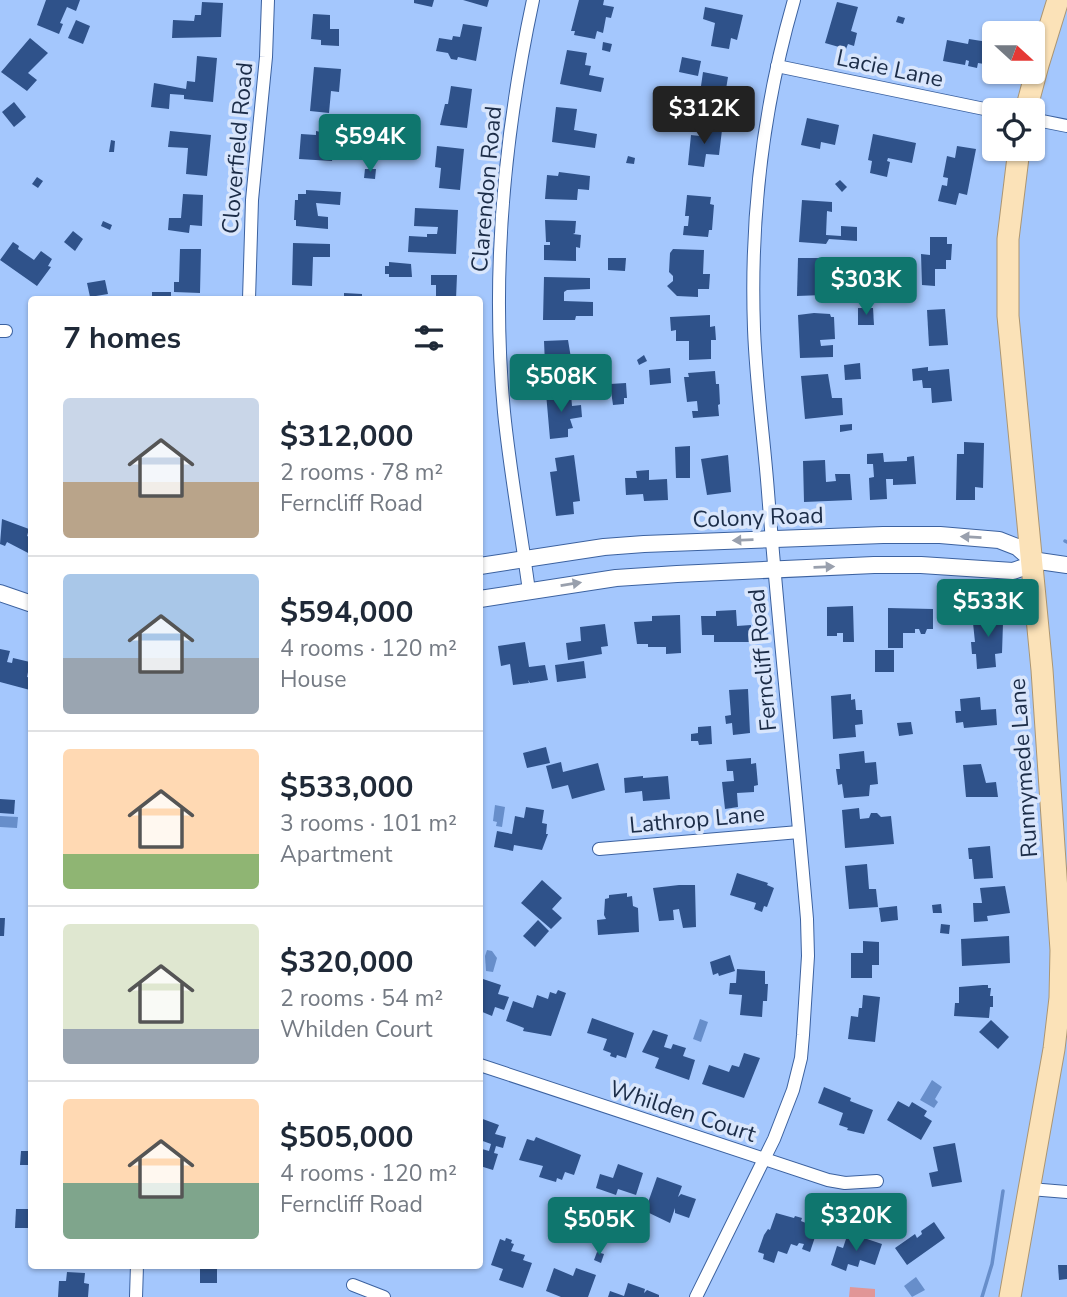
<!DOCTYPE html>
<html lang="en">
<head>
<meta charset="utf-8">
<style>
  :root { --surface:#fff; --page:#f6f6f7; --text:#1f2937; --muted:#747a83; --line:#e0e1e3; --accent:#0f766e }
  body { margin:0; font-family:"Nunito Sans",sans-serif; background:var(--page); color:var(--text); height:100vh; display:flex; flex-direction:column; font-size:26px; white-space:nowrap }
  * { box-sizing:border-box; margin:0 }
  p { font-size:23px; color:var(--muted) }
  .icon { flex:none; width:38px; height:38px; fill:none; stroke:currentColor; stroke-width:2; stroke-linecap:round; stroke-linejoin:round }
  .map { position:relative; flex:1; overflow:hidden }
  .drawer { position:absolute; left:28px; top:296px; width:455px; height:973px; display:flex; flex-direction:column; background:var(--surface); border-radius:7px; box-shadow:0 2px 5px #0004 }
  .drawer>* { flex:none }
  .needle { width:46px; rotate:111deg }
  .buttons { position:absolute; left:982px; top:21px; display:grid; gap:14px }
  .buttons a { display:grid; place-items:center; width:63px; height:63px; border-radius:7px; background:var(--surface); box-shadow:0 2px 5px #0004; font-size:35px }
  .price { position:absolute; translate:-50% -60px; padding:0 16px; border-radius:7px; background:var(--accent); color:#fff; font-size:23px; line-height:46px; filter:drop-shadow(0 2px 4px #0008) }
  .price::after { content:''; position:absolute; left:50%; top:42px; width:21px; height:16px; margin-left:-10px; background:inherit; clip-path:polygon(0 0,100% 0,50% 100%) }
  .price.selected { background:#222; color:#fff }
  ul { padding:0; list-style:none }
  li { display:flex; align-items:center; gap:21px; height:175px; padding:0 35px }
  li+li { border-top:2px solid var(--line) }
  li span { display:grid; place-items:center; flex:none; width:196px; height:140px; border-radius:7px; color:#555 }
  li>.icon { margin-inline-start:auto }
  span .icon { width:84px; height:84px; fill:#fffc; stroke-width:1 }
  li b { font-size:30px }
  h2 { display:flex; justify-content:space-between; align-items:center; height:84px; padding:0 35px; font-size:30px }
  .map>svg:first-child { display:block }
  .green { fill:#e19697 }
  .water { fill:#678eca }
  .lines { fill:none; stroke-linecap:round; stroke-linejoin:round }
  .stream { stroke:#678eca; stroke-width:3.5 }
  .building { fill:#2f528a }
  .minor-casing { stroke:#3c62a0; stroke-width:14 }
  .tertiary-casing { stroke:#3c62a0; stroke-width:18 }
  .primary-casing { stroke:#ac9672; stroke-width:23 }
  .minor { stroke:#fff; stroke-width:12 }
  .tertiary { stroke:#fff; stroke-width:16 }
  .primary { stroke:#fbe2b8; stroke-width:21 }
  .oneway { fill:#99a0ad }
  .labels { text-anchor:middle; stroke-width:7; stroke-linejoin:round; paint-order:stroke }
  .street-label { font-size:23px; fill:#1c2d48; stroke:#d9e6fc }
</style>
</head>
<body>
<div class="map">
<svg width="1067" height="1297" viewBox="0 0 1067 1297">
  <rect width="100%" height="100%" fill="#a4c7fd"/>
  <polygon class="green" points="850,1287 875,1289 875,1297 849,1297"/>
  <g class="water">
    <polygon points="495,805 505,807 502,827 496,826 497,822 493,821"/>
    <polygon points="0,816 18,817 17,828 0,827"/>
    <polygon points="487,950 492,951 497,958 493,972 486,971 485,956"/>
    <polygon points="700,1019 708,1022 701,1042 693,1039"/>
    <polygon points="932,1080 942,1087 935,1099 938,1102 934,1108 920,1100"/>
    <polygon points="916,1277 925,1290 912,1297 904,1286"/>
  </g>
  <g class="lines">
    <g class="stream">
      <polyline points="1065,541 1067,542"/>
      <polyline points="982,1297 992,1264 1003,1191"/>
    </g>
  </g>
  <g class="building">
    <polygon points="46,0 80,0 76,11 67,7 60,23 63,24 59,34 37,25"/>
    <polygon points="414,0 434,0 432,7 414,3"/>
    <polygon points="463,0 489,0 487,7"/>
    <polygon points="579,0 604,0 603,5 614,7 611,18 606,17 603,33 597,31 595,39 574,35 575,31 571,31"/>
    <polygon points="202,2 223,3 221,37 172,38 173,20 194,21 195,15 201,15"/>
    <polygon points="837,2 858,7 851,31 857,33 854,46 848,44 846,49 825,43"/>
    <polygon points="705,7 743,15 737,40 731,38 729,49 711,46 715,23 703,19"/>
    <polygon points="313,14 330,15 330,29 339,29 339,46 321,45 321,40 311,39"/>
    <polygon points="898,16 905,18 903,24 896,22"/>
    <polygon points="76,20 90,26 83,44 68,38"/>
    <polygon points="463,24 482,27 476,61 458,57 457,60 451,59 448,53 436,51 439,38 452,40 453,36 460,37"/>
    <polygon points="30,38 48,53 28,73 37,80 27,91 1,72"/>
    <polygon points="969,39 994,43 990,65 978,63 977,68 968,66 969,61 966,60 965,65 943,61 947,40 968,44"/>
    <polygon points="603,42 612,44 610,52 602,50"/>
    <polygon points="567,50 587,53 585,65 591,66 589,75 604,78 601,92 560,84"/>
    <polygon points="197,56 217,58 213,102 184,99 184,95 170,94 169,109 151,107 154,83 186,89 187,81 195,82"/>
    <polygon points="682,57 701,61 698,76 679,72"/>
    <polygon points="314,67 341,69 339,92 331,91 329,113 310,111"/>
    <polygon points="703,72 728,77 721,119 696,114 698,103 704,104 706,94 700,93"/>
    <polygon points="451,86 472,89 467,128 440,125 445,104 448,104"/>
    <polygon points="14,102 26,117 14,127 2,112"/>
    <polygon points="556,107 577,109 574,130 597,134 595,148 552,142"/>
    <polygon points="807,118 839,125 835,145 821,142 820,149 801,145"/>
    <polygon points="332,121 346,122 345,135 334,134 334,140 337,140 336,154 333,154 332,161 299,159 301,134 316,135 316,131 331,134"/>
    <polygon points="701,128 722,130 719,155 706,154 704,167 688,165 691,135 700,136"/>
    <polygon points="170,131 211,135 207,176 186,174 188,148 168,147"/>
    <polygon points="401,132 412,134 410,141 399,139"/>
    <polygon points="873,134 916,143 912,163 888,158 887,161 890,162 887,177 870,173 872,161 868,160"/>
    <polygon points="111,140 115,141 114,152 109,152"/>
    <polygon points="437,146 464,149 460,190 439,188 441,168 435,167"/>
    <polygon points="957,146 976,149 967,195 959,193 956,205 938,201 942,185 947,186 948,178 943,177 947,156 955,158"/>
    <polygon points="628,156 635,158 634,164 626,163"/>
    <polygon points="365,169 376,169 375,179 364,178"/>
    <polygon points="559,172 590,176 589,190 578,189 577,200 545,199 547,175 558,176"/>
    <polygon points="37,177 43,181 38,188 32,184"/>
    <polygon points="840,180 847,187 842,192 835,184"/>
    <polygon points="306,190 341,192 340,205 316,203 318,216 328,217 328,229 296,226 296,220 294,220 295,200 298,200 298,194 306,194"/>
    <polygon points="183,194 203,195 202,226 190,225 189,233 168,230 169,218 181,218"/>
    <polygon points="687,195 711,197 710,204 714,205 712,230 709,230 708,237 683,235 684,226 688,226 689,216 685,216"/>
    <polygon points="802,200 832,202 832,212 827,211 826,235 841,236 841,226 857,227 857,241 829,239 826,244 799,242"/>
    <polygon points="415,208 458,210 456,254 408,252 409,236 427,237 427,234 437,234 438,227 414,226"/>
    <polygon points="545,220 576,221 575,233 573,234 581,235 580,248 576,247 576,261 544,260 544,245 550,245 550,242 546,242"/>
    <polygon points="103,221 112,225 110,230 101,226"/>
    <polygon points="73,231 83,239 75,251 64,242"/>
    <polygon points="930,237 947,237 947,244 952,244 951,260 946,260 946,269 935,269 935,286 922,285 921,254 930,255"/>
    <polygon points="13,242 19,246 18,249 34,260 41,251 52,259 48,266 51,267 37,286 0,260"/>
    <polygon points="293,243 330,244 330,257 313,257 312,286 292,285"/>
    <polygon points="180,249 201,249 200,293 174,292 174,282 179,282"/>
    <polygon points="673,249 704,250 703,274 710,274 709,289 698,289 698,297 677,296 667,286 673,281 673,276 669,272 670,253"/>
    <polygon points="608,258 626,258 625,271 608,270"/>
    <polygon points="798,258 823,258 823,295 797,296"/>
    <polygon points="389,262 411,264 412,277 389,277 389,274 385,274 385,266 389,266"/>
    <polygon points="431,275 457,275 456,299 436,299 436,285 431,285"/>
    <polygon points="544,277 590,278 590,289 567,290 564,292 564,301 593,302 593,316 576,316 575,320 543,320"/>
    <polygon points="105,280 108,294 90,297 87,283"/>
    <rect x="152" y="292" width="19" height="7"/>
    <polygon points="344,293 362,294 362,299 344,299"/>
    <polygon points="858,308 873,308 874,325 858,325"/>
    <polygon points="945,309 948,345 929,346 927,310"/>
    <polygon points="814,313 830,314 831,317 834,317 835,339 820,340 821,346 833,345 833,357 800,358 798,315"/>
    <polygon points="710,315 710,327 715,326 716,340 711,340 711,359 689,360 689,341 676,341 676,330 671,331 670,317"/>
    <polygon points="568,340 571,358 563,358 563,371 550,371 550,365 545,365 544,341"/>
    <polygon points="644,355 647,361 639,365 637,360"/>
    <polygon points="860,363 861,379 845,380 844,365"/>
    <polygon points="594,365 595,380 579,381 578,366"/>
    <polygon points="928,367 928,371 949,369 952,401 932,403 931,388 923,388 922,380 913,381 912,369"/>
    <polygon points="670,368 671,383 650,385 649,370"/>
    <polygon points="715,371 716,384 719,384 720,404 718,405 719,416 693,418 692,411 698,411 697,401 687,402 684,377 689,377 688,373"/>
    <polygon points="828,374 832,398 842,398 843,415 805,419 801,376"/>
    <polygon points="626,383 627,398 624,398 624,404 613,405 610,384"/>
    <polygon points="564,391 565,395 571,394 572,406 581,405 582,417 570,419 573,428 568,429 568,437 550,439 546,393"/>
    <polygon points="852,424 852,430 840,432 840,425"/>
    <polygon points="964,442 984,443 983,488 975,487 975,500 956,500 957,454 964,454"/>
    <polygon points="690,446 690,478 676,478 675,447"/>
    <polygon points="883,453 884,462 907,461 907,457 914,456 916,484 893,485 893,479 886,479 887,499 870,500 869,478 874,477 873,464 867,464 867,454"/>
    <polygon points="574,455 580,501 573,502 574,514 556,516 550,472 557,471 555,458"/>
    <polygon points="728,455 731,492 707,495 701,459"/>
    <polygon points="825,460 826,482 836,481 835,474 850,474 852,500 804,502 803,461"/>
    <polygon points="649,470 649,480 667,479 668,500 644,501 643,494 626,495 625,478 637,478 636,471"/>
    <polygon points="2,519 29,529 27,536 32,538 32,555 7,542 5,546 0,544"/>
    <polygon points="853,606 854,642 843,642 843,633 837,633 837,636 827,636 827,607"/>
    <polygon points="888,608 933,609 933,629 927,629 925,634 921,634 919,629 915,629 915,633 903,633 903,648 888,648"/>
    <polygon points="999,608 1000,623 1003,623 1002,653 995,654 996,667 977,669 976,654 972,654 971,642 975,642 973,623 981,622 980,610"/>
    <polygon points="736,610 737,626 751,625 751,632 756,632 757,642 714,642 714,635 702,635 701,616 716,616 716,611"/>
    <polygon points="680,615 681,653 666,654 666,647 648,647 648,644 637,644 634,622 652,621 652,616"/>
    <polygon points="605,624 608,646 601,647 602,654 568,660 566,643 581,641 580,627"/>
    <polygon points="525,642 529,667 545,665 548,680 530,683 528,680 529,683 513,685 510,664 501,666 498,646"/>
    <polygon points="0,649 10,651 7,662 12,663 13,658 30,662 27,677 32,678 30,690 0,682"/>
    <rect x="875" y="650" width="19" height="22"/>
    <polygon points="584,661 586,678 557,682 555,665"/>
    <polygon points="748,689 750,733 733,735 732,723 726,724 725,716 731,715 729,690"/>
    <polygon points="851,694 851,700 855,699 856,710 862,710 863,724 855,725 856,737 833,739 831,696"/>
    <polygon points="980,697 981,710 996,709 997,725 964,728 963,722 956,723 955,711 961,711 960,699"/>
    <polygon points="911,722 913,734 899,736 897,723"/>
    <polygon points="711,726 712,744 699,745 698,741 691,741 691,734 698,733 698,727"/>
    <polygon points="546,747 550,763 527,768 523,753"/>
    <polygon points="864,751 865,763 876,762 878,784 870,785 869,796 844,798 842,784 838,785 836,769 840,769 839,754"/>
    <polygon points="751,758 751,764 756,763 758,785 754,786 754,792 737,793 738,807 725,809 722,782 734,781 733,771 727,771 726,760"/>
    <polygon points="561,762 563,772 598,763 605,790 572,799 568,785 552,789 546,766"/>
    <polygon points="981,764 986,783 996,782 998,797 966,797 963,765"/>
    <polygon points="643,776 643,778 668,776 670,799 643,801 642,791 625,793 624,778"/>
    <polygon points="0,799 15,800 14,814 0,813"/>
    <polygon points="526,807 544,810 542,823 547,824 546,834 548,834 542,850 514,845 513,851 494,847 497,831 512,834 515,816 524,818"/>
    <polygon points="859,808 860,819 869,818 871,813 877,813 881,817 891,816 894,844 845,848 842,810"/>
    <polygon points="990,846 993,878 974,879 972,859 969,859 968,848"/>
    <polygon points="867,864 869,889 876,889 878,907 849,909 845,866"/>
    <polygon points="737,873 768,883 767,885 774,888 767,907 764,906 762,912 754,909 756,903 730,895"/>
    <polygon points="542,880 562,898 552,909 562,918 551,929 521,903"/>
    <polygon points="679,885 695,885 696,927 683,928 679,909 673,910 674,920 659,921 653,888"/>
    <polygon points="1005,886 1010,913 987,916 988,921 974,922 973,903 982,903 980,888"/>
    <polygon points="627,893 627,897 632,896 633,906 638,908 639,932 598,935 597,920 606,919 604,915 605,899 609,898 609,895"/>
    <polygon points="941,904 942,913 933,913 932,905"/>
    <polygon points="897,906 898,920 881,922 879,908"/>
    <polygon points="0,918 5,918 4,936 0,936"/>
    <polygon points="538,920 549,931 535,947 523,936"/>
    <polygon points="941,924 950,925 949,934 940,933"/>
    <polygon points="1009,936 1010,963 962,966 961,939"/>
    <polygon points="863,941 879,942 879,965 872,965 872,978 851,978 851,953 863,953"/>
    <polygon points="730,955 735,971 719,976 718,973 713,975 710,962"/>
    <polygon points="737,969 765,971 765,984 768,984 767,1001 763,1001 762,1017 740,1015 742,995 729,994 730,983 736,983"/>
    <polygon points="480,978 501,985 498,994 509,997 504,1010 495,1007 492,1016 480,1011"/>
    <polygon points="983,985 988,985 988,988 991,988 990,996 993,996 993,1007 990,1007 989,1018 954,1016 955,1003 959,1003 959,987"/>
    <polygon points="558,990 566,993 551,1036 523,1031 524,1028 506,1021 513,1001 533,1008 537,995 548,999 550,992 556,994"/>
    <polygon points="863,995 880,997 875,1042 848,1039 851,1016 858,1017 859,1008 862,1008"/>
    <polygon points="592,1018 634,1033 626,1058 617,1055 616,1058 610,1056 611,1053 603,1050 607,1039 587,1033"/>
    <polygon points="991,1020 1009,1037 998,1049 979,1032"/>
    <polygon points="653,1030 668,1035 664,1047 671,1049 673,1044 686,1048 683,1056 695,1060 689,1080 655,1068 659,1058 642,1052"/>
    <polygon points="744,1053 760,1058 744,1098 702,1084 709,1065 729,1072 732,1065 739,1067"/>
    <polygon points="824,1087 851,1098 850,1101 873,1110 864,1134 847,1130 848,1128 839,1125 843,1113 818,1103"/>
    <polygon points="898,1101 909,1107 912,1102 927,1111 924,1116 932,1121 921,1140 887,1120"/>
    <polygon points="480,1118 499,1125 495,1134 506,1137 503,1148 496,1146 494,1153 498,1154 493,1170 480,1166 482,1149 489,1151 491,1144 480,1140"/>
    <polygon points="536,1137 581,1155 574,1175 565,1172 562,1180 557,1178 556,1182 539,1177 543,1166 519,1160 527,1139 534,1141"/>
    <polygon points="955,1143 962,1182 932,1187 929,1173 938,1171 933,1147"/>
    <polygon points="21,1151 32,1151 32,1165 20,1165"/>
    <polygon points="618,1164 643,1173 636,1195 618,1189 616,1195 596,1188 600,1174 613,1178"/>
    <polygon points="657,1177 682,1186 678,1197 681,1194 696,1199 689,1218 675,1213 675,1208 670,1223 645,1211"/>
    <polygon points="16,1209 31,1209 31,1228 15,1228"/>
    <polygon points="776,1213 794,1218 795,1216 802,1218 801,1221 818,1228 810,1252 802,1249 804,1244 799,1243 797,1246 791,1244 787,1254 778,1251 774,1263 763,1259 764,1254 758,1252 764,1235 768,1229 770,1230"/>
    <polygon points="934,1222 945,1238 907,1265 895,1248 915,1234 917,1238 922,1234 921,1231"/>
    <polygon points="855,1235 882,1244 875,1265 860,1260 858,1267 848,1264 846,1271 831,1265 837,1246 843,1248 847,1236 854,1238"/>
    <polygon points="506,1238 512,1240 511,1243 514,1244 511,1251 525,1255 523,1260 532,1263 523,1288 499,1280 503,1269 491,1265 500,1239 505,1241"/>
    <polygon points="597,1252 604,1254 601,1263 594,1260"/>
    <polygon points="185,1265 209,1265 209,1269 217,1269 217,1283 200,1283 200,1268 185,1268"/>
    <polygon points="1058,1265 1067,1265 1067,1279 1059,1280"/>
    <polygon points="554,1268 573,1276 576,1268 596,1275 588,1297 561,1297 546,1291"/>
    <polygon points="67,1272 85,1273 84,1283 89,1284 88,1297 58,1297 59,1281 66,1281"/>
    <polygon points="628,1283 645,1289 644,1293 647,1290 659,1295 659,1297 608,1297 610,1291 624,1296"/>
  </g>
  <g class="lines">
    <defs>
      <g id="minor">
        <polyline points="777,66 994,111"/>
        <polyline points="1032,119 1067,126"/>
        <polyline points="249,299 252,200 266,57 268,0"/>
        <polyline points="0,331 6,331"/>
        <path d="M529,591C521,531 510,472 504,412C491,274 504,135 533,0"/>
        <polyline points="599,849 799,832"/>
        <polyline points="480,1065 828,1180 845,1183 877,1181"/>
        <polyline points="1030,1189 1067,1192"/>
        <polyline points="353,1285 384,1297"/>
        <polyline points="136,1297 137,1265"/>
        <path d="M696,1297L774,1139L793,1090L801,1058L803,1035L808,956L807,919C795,777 779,635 768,492C764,438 756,384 754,329C750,218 763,107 794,0"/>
      </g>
      <g id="tertiary">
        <polyline points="480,566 604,547 644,544 883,535 940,535 999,540 1017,547 1032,560 1067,565"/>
        <polyline points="0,593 32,604"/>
        <polyline points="480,599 616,578 677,574 874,565 921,565 1013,571 1027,566 1032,560"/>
      </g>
      <g id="primary">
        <polyline points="1026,110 1038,65 1058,0"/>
        <polyline points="1010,1297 1054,1049 1060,998 1061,950 1042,670 1008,316 1008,239 1019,149"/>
      </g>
    </defs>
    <use href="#minor" class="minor-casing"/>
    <use href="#tertiary" class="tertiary-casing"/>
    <use href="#primary" class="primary-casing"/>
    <use href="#minor" class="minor"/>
    <use href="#tertiary" class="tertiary"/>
    <use href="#primary" class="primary"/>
  </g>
  <defs><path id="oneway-solid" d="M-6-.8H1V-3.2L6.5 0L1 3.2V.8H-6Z" transform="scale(1.75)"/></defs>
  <g class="oneway">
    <use href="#oneway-solid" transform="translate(971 537) rotate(-177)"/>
    <use href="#oneway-solid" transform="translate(743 540) rotate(178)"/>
    <use href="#oneway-solid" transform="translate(824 567) rotate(-2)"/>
    <use href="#oneway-solid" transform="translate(571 584) rotate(-9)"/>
  </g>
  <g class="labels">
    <g class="street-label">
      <text transform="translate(890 68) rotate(12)" y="8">Lacie Lane</text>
      <text transform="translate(237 148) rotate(-85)" y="8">Cloverfield Road</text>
      <text transform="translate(486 189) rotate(-85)" y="8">Clarendon Road</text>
      <text transform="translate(758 517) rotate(-2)" y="8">Colony Road</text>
      <text transform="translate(762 660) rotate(-95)" y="8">Ferncliff Road</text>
      <text transform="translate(1023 768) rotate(-94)" y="8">Runnymede Lane</text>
      <text transform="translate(697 819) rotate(-5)" y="8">Lathrop Lane</text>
      <text transform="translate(683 1111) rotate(18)" y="8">Whilden Court</text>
    </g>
  </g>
</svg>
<div class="buttons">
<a><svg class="needle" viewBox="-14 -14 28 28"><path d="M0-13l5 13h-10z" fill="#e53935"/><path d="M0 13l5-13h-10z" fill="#747a83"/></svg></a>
<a><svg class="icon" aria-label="locate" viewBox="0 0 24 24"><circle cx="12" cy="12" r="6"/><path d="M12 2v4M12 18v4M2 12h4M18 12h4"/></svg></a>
</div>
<b class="price selected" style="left:704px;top:146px">$312K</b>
<b class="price" style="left:370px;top:174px">$594K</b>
<b class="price" style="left:866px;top:317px">$303K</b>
<b class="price" style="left:561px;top:414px">$508K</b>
<b class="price" style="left:988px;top:639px">$533K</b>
<b class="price" style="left:856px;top:1253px">$320K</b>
<b class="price" style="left:599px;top:1257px">$505K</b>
<section class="drawer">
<h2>7 homes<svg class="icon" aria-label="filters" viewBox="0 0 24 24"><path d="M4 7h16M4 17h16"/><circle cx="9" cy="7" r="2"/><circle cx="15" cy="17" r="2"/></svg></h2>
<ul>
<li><span style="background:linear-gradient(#c9d6e8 60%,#b9a48a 0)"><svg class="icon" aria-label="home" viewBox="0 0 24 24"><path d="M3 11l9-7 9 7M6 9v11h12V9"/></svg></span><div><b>$312,000</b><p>2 rooms · 78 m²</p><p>Ferncliff Road</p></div></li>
<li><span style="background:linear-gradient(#a9c7e8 60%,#9aa5b1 0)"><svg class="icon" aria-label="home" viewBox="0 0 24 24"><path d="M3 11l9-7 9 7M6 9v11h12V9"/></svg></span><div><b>$594,000</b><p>4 rooms · 120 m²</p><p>House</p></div></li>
<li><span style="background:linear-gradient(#ffd9b3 75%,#8fb573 0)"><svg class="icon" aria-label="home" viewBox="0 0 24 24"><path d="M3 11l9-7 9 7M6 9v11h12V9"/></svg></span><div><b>$533,000</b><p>3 rooms · 101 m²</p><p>Apartment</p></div></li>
<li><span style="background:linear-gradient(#dfe7d0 75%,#9aa5b1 0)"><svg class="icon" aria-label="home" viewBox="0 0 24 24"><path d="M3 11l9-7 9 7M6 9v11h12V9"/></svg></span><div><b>$320,000</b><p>2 rooms · 54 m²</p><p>Whilden Court</p></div></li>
<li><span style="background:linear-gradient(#ffd9b3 60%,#7fa58c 0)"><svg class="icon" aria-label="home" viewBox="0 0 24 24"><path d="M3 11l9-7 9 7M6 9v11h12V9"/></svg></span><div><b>$505,000</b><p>4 rooms · 120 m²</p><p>Ferncliff Road</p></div></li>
</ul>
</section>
</div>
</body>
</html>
